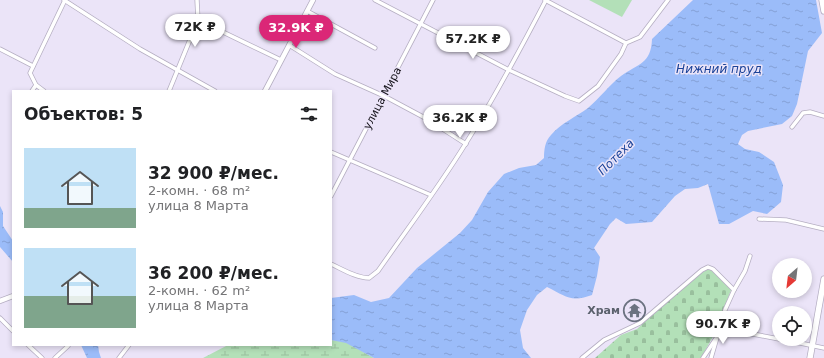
<!DOCTYPE html>
<html lang="ru">
<head>
<meta charset="utf-8">
<style>
  :root { --surface:#fff; --page:#f6f6f6; --text:#202124; --muted:#757577; --accent:#db2777 }
  body { margin:0; font-family:"DejaVu Sans",sans-serif; background:var(--page); color:var(--text); height:100vh; display:flex; flex-direction:column; font-size:15px; white-space:nowrap }
  * { box-sizing:border-box; margin:0 }
  p { font-size:13px; color:var(--muted) }
  .icon { flex:none; width:22px; height:22px; fill:none; stroke:currentColor; stroke-width:2; stroke-linecap:round; stroke-linejoin:round }
  .map { position:relative; flex:1; overflow:hidden }
  .drawer { position:absolute; left:12px; top:90px; width:320px; height:256px; display:flex; flex-direction:column; background:var(--surface); border-radius:0px; box-shadow:0 2px 6px #0003 }
  .drawer>* { flex:none }
  .needle { width:26px; rotate:208deg }
  .controls { position:absolute; left:772px; top:258px; display:grid; gap:8px }
  .controls a { display:grid; place-items:center; width:40px; height:40px; border-radius:50%; background:var(--surface); box-shadow:0 2px 6px #0003; font-size:20px }
  .price { position:absolute; translate:-50% -34px; padding:0 9px; border-radius:14px; background:#fff; color:#222; font-size:13px; line-height:26px; filter:drop-shadow(0 1px 2px #0008) }
  .price::after { content:''; position:absolute; left:50%; top:24px; width:12px; height:9px; margin-left:-6px; background:inherit; clip-path:polygon(0 0,100% 0,50% 100%) }
  .price.on { background:var(--accent); color:#fff }
  ul { padding:0; list-style:none }
  li { display:flex; align-items:center; gap:12px; height:100px; padding:0 12px }
  li span { display:grid; place-items:center; flex:none; width:112px; height:80px; border-radius:0px; color:#555 }
  li>.icon { margin-inline-start:auto }
  span .icon { width:48px; height:48px; fill:#fffc; stroke-width:1 }
  li b { font-size:17px }
  h2 { display:flex; justify-content:space-between; align-items:center; height:48px; padding:0 12px; font-size:17px }
  .map>svg:first-child { display:block }
  .grass { fill:#b3e0b8 }
  .wetland { fill:url(#wetland-marsh) }
  .cemetery { fill:url(#cemetery-stones) }
  .water { fill:url(#water-ripples) }
  .lines { fill:none; stroke-linecap:round; stroke-linejoin:round }
  .minor-casing { stroke:#b5aec2; stroke-width:5 }
  .tertiary-casing { stroke:#b5aec2; stroke-width:6 }
  .secondary-casing { stroke:#b5aec2; stroke-width:7 }
  .minor { stroke:#fff; stroke-width:3.5 }
  .tertiary { stroke:#fff; stroke-width:4.5 }
  .secondary { stroke:#fff; stroke-width:5.5 }
  .labels { text-anchor:middle; stroke-width:3; stroke-linejoin:round; paint-order:stroke }
  .street-label { font-size:11px; fill:#110f16; stroke:#ebe4f8 }
  .worship-label { font-size:11px; font-weight:bold; fill:#5b616d; stroke:#ebe4f8; text-anchor:end }
  .water-label { font-size:12px; font-style:italic; fill:#1a4298; stroke:#ebe4f8 }
</style>
</head>
<body>
<div class="map">
<svg width="824" height="358" viewBox="0 0 824 358">
  <defs>
    <pattern id="wetland-marsh" width="20" height="14" patternUnits="userSpaceOnUse"><rect width="20" height="14" fill="#b3e0b8"/><path d="M1 5h8M5 5V1M11 12h8M15 12V8" fill="none" stroke="#99bf9d"/></pattern>
    <pattern id="cemetery-stones" width="16" height="16" patternUnits="userSpaceOnUse"><rect width="16" height="16" fill="#b3e0b8"/><path d="M2 7V4a2 2 0 0 1 4 0v3zM10 15v-3a2 2 0 0 1 4 0v3z" fill="#99bf9d"/></pattern>
    <pattern id="water-ripples" width="26" height="14" patternUnits="userSpaceOnUse"><rect width="26" height="14" fill="#9bbcf9"/><path d="M2 4q2-2 4 0t4 0M15 11q2-2 4 0t4 0" fill="none" stroke="#84a0d5"/></pattern>
  </defs>
  <rect width="100%" height="100%" fill="#ebe4f8"/>
  <polygon class="grass" points="589,0 632,0 622,17"/>
  <polygon class="wetland" points="331,340 346,342 374,358 203,358 228,345 331,345"/>
  <polygon class="cemetery" points="706,270 712,270 730,287 731,290 715,333 701,358 595,358 621,335 637,329 686,284"/>
  <g class="water">
    <path d="M693,0H816L822,33L808,51L797,104L792,116L782,124L748,131L742,135L738,144L745,149L759,152L774,162L783,185L781,202L767,214L753,211L729,224H719L708,184L698,188L685,189L675,196L652,222L626,224L616,218L610,224L594,248L600,257L597,276L592,295C570,303 566,296 547,287L537,295L527,310L520,330L523,348L531,358H374L346,343L331,340V298L354,295L371,302L389,298L417,268L460,233L472,220L488,192L504,174L519,168L536,165L544,158C544,150 545,141 551,135C561,123 576,117 588,108C600,98 609,85 621,76C639,63 651,64 652,39Z"/>
    <polygon points="0,206 3,212 3,226 13,241 13,262 0,247"/>
    <polygon points="81,345 98,345 99,352 101,358 87,358"/>
  </g>
  <g class="lines">
    <defs>
      <g id="minor">
        <polyline points="64,0 140,49 215,91"/>
        <polyline points="375,0 509,70 565,96 579,101 598,86 621,54 626,43 640,37 668,0"/>
        <polyline points="545,0 626,43"/>
        <polyline points="307,11 375,48"/>
        <polyline points="198,20 281,60"/>
        <polyline points="289,45 335,74 384,96 427,119 466,144"/>
        <polyline points="0,49 33,66"/>
        <polyline points="32,91 36,85"/>
        <polyline points="44,91 36,85 30,73 65,0"/>
        <polyline points="169,91 198,20 197,0"/>
        <polyline points="792,127 803,113 810,112 824,116"/>
        <polyline points="331,152 431,195"/>
        <polyline points="331,196 433,0"/>
        <polyline points="759,219 786,220 824,229"/>
        <path d="M331,264C342,269 356,278 369,278L378,271C408,228 439,187 466,143C495,97 521,48 546,0"/>
        <polyline points="0,318 13,331"/>
        <polyline points="721,328 779,339"/>
        <polyline points="781,339 824,348"/>
        <polyline points="28,345 42,358"/>
        <polyline points="55,358 68,346"/>
        <polyline points="119,358 129,345"/>
        <polyline points="582,358 604,340 640,323 702,270 708,267 713,269 734,290"/>
        <polyline points="703,358 717,337"/>
        <polyline points="711,358 725,310 734,290 745,271 750,256"/>
      </g>
      <g id="tertiary">
        <polyline points="265,91 313,0"/>
        <polyline points="0,301 13,296"/>
      </g>
      <g id="secondary">
        <polyline points="822,0 824,11"/>
        <polyline points="810,358 824,279"/>
      </g>
    </defs>
    <use href="#minor" class="minor-casing"/>
    <use href="#tertiary" class="tertiary-casing"/>
    <use href="#secondary" class="secondary-casing"/>
    <use href="#minor" class="minor"/>
    <use href="#tertiary" class="tertiary"/>
    <use href="#secondary" class="secondary"/>
  </g>
  <defs>
    <symbol id="temple-ring" viewBox="-11 -11 22 22"><circle r="9.5" fill="#ebe4f8" stroke="#6b7280" stroke-width="1.5"/><path d="M0-6L5-2H3V0L6.5 2.5H4V6H1.5V3h-3V6H-4V2.5H-6.5L-3 0V-2H-5Z" fill="#6b7280"/></symbol>
  </defs>
  <g fill-rule="evenodd">
    <use href="#temple-ring" x="622" y="298" width="25" height="25"/>
  </g>
  <g class="labels">
    <g class="street-label">
      <text transform="translate(382 98) rotate(-62)" y="4">улица Мира</text>
    </g>
    <g class="worship-label">
      <text x="620" y="314">Храм</text>
    </g>
    <g class="water-label">
      <text x="719" y="73">Нижний пруд</text>
      <text transform="translate(616 157) rotate(-45)" y="4">Потеха</text>
    </g>
  </g>
</svg>
<div class="controls">
<a><svg class="needle" viewBox="-14 -14 28 28"><path d="M0-13l5 13h-10z" fill="#e53935"/><path d="M0 13l5-13h-10z" fill="#757577"/></svg></a>
<a><svg class="icon" aria-label="locate" viewBox="0 0 24 24"><circle cx="12" cy="12" r="6"/><path d="M12 2v4M12 18v4M2 12h4M18 12h4"/></svg></a>
</div>
<b class="price" style="left:195px;top:48px">72K ₽</b>
<b class="price on" style="left:296px;top:49px">32.9K ₽</b>
<b class="price" style="left:473px;top:60px">57.2K ₽</b>
<b class="price" style="left:460px;top:139px">36.2K ₽</b>
<b class="price" style="left:723px;top:345px">90.7K ₽</b>
<section class="drawer">
<h2>Объектов: 5<svg class="icon" aria-label="filters" viewBox="0 0 24 24"><path d="M4 7h16M4 17h16"/><circle cx="9" cy="7" r="2"/><circle cx="15" cy="17" r="2"/></svg></h2>
<ul>
<li><span style="background:linear-gradient(#bfe0f5 75%,#7fa58c 0)"><svg class="icon" aria-label="home" viewBox="0 0 24 24"><path d="M3 11l9-7 9 7M6 9v11h12V9"/></svg></span><div><b>32 900 ₽/мес.</b><p>2-комн. · 68 m²</p><p>улица 8 Марта</p></div></li>
<li><span style="background:linear-gradient(#bfe0f5 60%,#7fa58c 0)"><svg class="icon" aria-label="home" viewBox="0 0 24 24"><path d="M3 11l9-7 9 7M6 9v11h12V9"/></svg></span><div><b>36 200 ₽/мес.</b><p>2-комн. · 62 m²</p><p>улица 8 Марта</p></div></li>
</ul>
</section>
</div>
</body>
</html>
